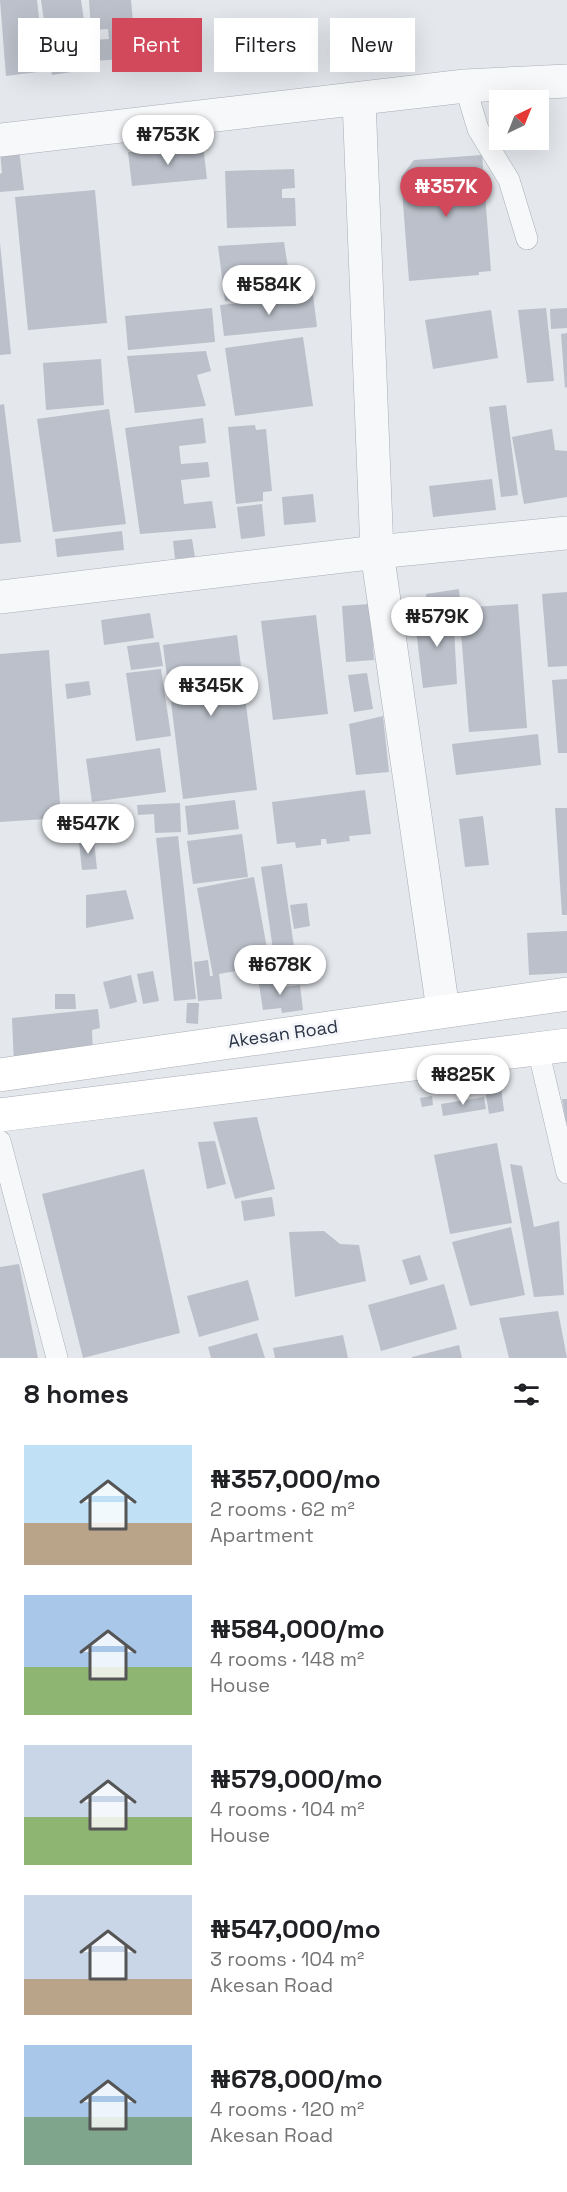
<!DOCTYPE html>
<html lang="en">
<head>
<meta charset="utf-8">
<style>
  :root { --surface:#fff; --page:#f6f6f6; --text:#202124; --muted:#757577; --accent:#d1495b }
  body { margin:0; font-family:"Space Grotesk",sans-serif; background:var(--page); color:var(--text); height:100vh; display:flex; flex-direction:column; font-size:22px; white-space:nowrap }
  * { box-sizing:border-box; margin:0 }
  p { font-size:20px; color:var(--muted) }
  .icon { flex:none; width:33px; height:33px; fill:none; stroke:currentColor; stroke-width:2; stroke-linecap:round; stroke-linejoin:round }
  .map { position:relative; height:1358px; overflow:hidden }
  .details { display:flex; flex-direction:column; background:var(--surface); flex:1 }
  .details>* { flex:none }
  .banner { position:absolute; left:18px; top:18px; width:531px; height:54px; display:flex; gap:12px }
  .needle { width:39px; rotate:43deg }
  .buttons { position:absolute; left:489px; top:90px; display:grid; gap:12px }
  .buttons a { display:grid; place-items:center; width:60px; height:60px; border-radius:0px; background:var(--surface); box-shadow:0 6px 24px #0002; font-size:30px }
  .price { position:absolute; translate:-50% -51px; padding:0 14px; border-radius:21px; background:#fff; color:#222; font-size:20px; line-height:39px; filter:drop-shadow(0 2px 3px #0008) }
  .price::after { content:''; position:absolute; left:50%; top:36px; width:18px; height:14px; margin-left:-9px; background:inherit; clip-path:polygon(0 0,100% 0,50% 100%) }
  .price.on { background:var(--accent); color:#fff }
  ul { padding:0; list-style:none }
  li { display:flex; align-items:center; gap:18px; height:150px; padding:0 24px }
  li span { display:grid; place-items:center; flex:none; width:168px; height:120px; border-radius:0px; color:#555 }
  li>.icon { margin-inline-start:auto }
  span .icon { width:72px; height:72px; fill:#fffc; stroke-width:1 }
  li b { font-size:26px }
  h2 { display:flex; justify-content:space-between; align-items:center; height:72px; padding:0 24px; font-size:26px }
  .tag { padding:0 21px; border-radius:0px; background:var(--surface); box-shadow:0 6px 24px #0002; font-size:21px; line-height:54px }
  .tag.on { background:var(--accent); color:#fff }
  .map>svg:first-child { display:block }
  .building { fill:#bbc0ca }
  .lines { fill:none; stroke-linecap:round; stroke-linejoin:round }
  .lane-casing { stroke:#a9aeb7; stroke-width:22 }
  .street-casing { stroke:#a9aeb7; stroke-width:34 }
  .secondary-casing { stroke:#a9aeb7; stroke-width:34 }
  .lane { stroke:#f7f8fa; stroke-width:21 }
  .street { stroke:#f7f8fa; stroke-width:33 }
  .secondary { stroke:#fff; stroke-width:33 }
  .labels { text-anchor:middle; stroke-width:6; stroke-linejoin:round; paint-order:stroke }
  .street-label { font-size:18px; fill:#2b3445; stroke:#f4f6f9 }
</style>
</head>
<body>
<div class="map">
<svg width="567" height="1358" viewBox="0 0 567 1358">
  <rect width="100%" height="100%" fill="#e4e7ec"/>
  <g class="building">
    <polygon points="0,0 37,0 45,71 6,76"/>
    <polygon points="41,0 81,0 91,69 52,75"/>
    <polygon points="89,0 131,0 136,58 94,61 92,40 109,39 108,29 91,30"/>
    <polygon points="203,145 207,179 132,186 128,152"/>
    <polygon points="19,149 24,190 0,192 0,174 2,173 0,151"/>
    <polygon points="482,155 491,271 479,272 479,275 409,281 401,177 414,160"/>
    <polygon points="294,169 295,188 282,189 282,198 295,198 296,226 227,228 225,171"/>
    <polygon points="95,190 107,323 28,330 15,197"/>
    <polygon points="284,242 292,293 225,301 218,246"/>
    <polygon points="0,243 11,354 0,355"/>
    <polygon points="313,295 317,327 224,336 220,305"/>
    <polygon points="212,308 215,342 128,350 125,316"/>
    <polygon points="546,308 554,381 527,383 518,310"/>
    <polygon points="567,308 567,328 551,329 550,309"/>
    <polygon points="491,310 498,358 433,369 425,320"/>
    <polygon points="567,333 567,387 565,388 561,334"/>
    <polygon points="303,337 313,406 235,416 225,348"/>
    <polygon points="206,351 211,371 197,375 206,406 135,413 127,356"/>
    <polygon points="101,359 104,405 46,410 43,363"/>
    <polygon points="4,404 21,542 0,544 0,405"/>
    <polygon points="506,405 518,495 501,497 489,407"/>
    <polygon points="109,409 126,524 53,532 37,419"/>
    <polygon points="203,418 206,443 179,446 181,464 208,462 210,477 181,480 184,504 212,501 216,528 140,534 125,428"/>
    <polygon points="255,425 256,430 266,429 272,491 263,492 263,501 236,504 228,427"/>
    <polygon points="552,429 555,450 567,451 567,497 524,504 512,437"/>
    <polygon points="492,479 496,510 433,517 429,486"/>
    <polygon points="313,494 316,522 284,525 282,497"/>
    <polygon points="262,504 265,536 241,539 237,507"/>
    <polygon points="122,531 124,550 57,557 55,539"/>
    <polygon points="192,539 195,557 175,559 173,541"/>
    <polygon points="459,589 460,602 427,606 426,594"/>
    <polygon points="567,592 567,666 548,667 542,594"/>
    <polygon points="370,604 374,660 346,662 342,606"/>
    <polygon points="518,604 527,728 469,732 459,608"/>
    <polygon points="453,610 457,684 423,688 414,613"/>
    <polygon points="150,613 154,638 104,645 101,620"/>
    <polygon points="316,615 328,714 273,720 261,621"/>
    <polygon points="237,635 257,790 183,799 171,702 186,700 185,691 169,693 163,645"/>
    <polygon points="159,642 163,666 131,670 127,646"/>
    <polygon points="49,650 61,818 0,822 0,654"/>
    <polygon points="161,669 171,736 136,741 126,673"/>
    <polygon points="367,673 373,709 354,712 348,675"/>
    <polygon points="567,679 567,753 558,753 552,680"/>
    <polygon points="89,681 91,695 67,699 65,684"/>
    <polygon points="383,716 389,772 356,775 349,724"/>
    <polygon points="538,734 541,765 456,775 452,744"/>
    <polygon points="160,748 166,792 92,802 86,759"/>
    <polygon points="365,790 371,834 349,836 350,841 327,844 326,839 321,839 321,845 296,848 295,842 277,844 272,802"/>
    <polygon points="235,800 239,829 188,835 185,806"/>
    <polygon points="180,803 181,832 155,833 154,814 138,815 137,805"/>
    <polygon points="555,808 567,808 567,915 562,915"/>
    <polygon points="483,816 489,865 465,867 459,819"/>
    <polygon points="242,834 248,877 193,884 187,841"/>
    <polygon points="178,836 196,999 174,1001 156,838"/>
    <polygon points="94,841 97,869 82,870 79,842"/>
    <polygon points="282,864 299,981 278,984 261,867"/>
    <polygon points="254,877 270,965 219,974 222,999 198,1001 194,962 208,960 210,976 213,976 197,888"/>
    <polygon points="126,890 134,919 86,928 86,895"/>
    <polygon points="307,903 310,926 294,929 290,905"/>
    <polygon points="567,931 567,973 529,975 527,933"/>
    <polygon points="153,971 159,1001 143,1004 137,974"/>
    <polygon points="131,975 137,1002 110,1009 103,982"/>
    <polygon points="274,976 276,988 300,985 303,1010 282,1013 281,1008 263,1010 258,978"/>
    <polygon points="55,994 75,994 76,1009 55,1009"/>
    <polygon points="187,1003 199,1003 198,1024 186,1023"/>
    <polygon points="98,1009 100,1028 92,1030 93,1055 14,1065 12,1018"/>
    <polygon points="501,1087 504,1111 489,1114 485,1089"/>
    <polygon points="432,1096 433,1105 422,1107 420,1098"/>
    <polygon points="484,1097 486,1109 443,1116 441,1104"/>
    <polygon points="562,1099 567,1099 567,1122 566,1122"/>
    <polygon points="257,1117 275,1189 235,1199 213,1122"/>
    <polygon points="215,1141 226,1184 207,1189 198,1142"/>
    <polygon points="497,1143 512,1223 450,1234 434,1155"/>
    <polygon points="510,1164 522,1166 534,1227 559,1221 564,1295 534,1297"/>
    <polygon points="144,1169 180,1333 83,1358 42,1194"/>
    <polygon points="272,1197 275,1216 244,1221 241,1201"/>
    <polygon points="511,1227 525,1295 470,1306 452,1242"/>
    <polygon points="324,1231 340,1244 359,1245 366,1281 295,1297 289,1232"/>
    <polygon points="420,1255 428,1280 410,1285 402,1260"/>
    <polygon points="19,1264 38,1358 0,1358 0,1267"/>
    <polygon points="248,1280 259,1320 199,1337 187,1296"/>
    <polygon points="444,1284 457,1329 381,1351 368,1305"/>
    <polygon points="558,1311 567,1358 509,1358 499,1318"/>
    <polygon points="257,1333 265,1358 211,1358 208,1347"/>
    <polygon points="343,1335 348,1358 275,1358 273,1348"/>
    <polygon points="459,1345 462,1358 412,1358 412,1357"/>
  </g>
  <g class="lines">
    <defs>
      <g id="lane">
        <polyline points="465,86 478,129 509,180 527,239"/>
        <polyline points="538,1049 567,1173"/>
        <polyline points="0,1141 57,1358"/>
      </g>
      <g id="street">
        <polyline points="359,100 377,552 443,1010"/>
        <polyline points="0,140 465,86 567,81"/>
        <polyline points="0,597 377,552 567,533"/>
      </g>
      <g id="secondary">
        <polyline points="0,1075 567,994"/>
        <polyline points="0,1115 567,1045"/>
      </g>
    </defs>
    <use href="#lane" class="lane-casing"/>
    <use href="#street" class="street-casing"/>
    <use href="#secondary" class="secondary-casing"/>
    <use href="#lane" class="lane"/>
    <use href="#street" class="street"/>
    <use href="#secondary" class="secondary"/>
  </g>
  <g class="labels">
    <g class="street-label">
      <text transform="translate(283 1034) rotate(-8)" y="6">Akesan Road</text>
    </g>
  </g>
</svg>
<div class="buttons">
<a><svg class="needle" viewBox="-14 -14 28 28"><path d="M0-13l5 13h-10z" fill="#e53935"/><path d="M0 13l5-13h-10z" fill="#757577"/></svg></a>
</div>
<b class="price" style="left:168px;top:166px">₦753K</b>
<b class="price on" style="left:446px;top:218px">₦357K</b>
<b class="price" style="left:269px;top:316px">₦584K</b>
<b class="price" style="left:437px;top:648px">₦579K</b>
<b class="price" style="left:211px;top:717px">₦345K</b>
<b class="price" style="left:88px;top:855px">₦547K</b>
<b class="price" style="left:280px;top:996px">₦678K</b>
<b class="price" style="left:463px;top:1106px">₦825K</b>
<div class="banner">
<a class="tag">Buy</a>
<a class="tag on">Rent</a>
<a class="tag">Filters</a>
<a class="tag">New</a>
</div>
</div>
<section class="details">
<h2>8 homes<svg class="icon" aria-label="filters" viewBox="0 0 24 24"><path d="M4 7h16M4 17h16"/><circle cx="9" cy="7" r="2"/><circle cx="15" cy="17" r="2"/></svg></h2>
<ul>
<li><span style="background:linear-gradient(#bfe0f5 65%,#b9a48a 0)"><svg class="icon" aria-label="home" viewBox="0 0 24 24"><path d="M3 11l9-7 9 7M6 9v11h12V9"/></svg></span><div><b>₦357,000/mo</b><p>2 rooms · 62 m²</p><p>Apartment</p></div></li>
<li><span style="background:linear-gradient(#a9c7e8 60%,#8fb573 0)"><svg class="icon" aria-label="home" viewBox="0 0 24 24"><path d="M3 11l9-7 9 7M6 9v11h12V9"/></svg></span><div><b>₦584,000/mo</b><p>4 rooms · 148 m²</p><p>House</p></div></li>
<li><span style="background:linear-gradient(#c9d6e8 60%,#8fb573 0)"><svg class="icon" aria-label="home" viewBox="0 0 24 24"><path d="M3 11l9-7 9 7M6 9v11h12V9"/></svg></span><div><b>₦579,000/mo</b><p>4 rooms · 104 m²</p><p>House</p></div></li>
<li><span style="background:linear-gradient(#c9d6e8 70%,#b9a48a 0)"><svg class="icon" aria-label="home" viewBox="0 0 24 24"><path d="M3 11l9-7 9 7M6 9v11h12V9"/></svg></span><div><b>₦547,000/mo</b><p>3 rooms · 104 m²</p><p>Akesan Road</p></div></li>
<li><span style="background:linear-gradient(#a9c7e8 60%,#7fa58c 0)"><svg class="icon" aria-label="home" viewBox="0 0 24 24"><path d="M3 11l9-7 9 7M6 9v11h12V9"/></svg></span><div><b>₦678,000/mo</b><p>4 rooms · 120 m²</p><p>Akesan Road</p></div></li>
</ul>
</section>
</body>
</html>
